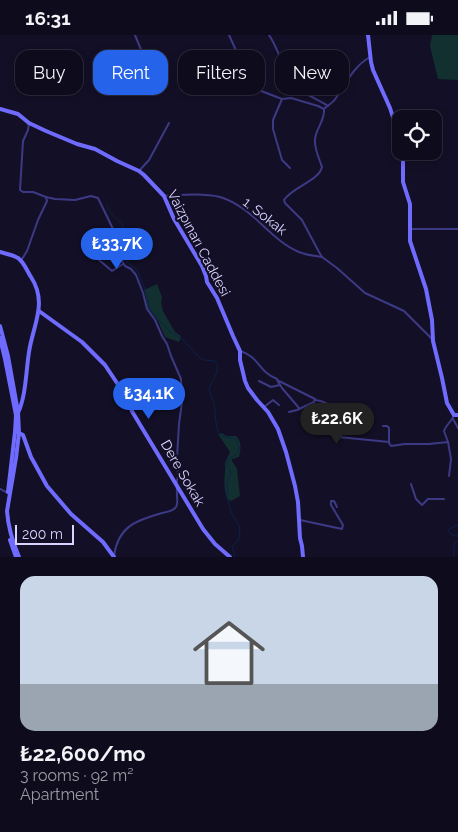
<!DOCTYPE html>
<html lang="en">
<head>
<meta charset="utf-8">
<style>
  :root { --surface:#0e0b1c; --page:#1c1929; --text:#f1f3f6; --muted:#9b9ba3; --line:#2e2b3b; --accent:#2563eb }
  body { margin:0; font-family:Raleway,sans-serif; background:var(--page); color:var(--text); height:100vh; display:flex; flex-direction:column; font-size:19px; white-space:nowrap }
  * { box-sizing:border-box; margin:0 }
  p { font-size:16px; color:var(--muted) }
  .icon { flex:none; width:28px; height:28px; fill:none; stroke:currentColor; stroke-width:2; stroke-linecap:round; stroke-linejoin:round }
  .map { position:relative; height:522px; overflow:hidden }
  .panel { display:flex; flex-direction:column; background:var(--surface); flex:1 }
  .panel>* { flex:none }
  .hud { position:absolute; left:15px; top:15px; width:429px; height:45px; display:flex; gap:10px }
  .controls { position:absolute; left:392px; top:75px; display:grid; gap:10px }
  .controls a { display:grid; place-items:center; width:50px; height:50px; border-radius:10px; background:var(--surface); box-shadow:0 2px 8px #0003,0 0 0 1px var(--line); font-size:25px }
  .scale { position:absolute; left:15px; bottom:12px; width:59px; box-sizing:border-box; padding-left:5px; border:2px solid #d9d4ff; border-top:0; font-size:14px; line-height:18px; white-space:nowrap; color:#d9d4ff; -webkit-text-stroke:4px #130f26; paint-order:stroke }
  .price { position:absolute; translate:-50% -42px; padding:0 11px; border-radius:18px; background:var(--accent); color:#fff; font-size:16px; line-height:32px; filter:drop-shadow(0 1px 2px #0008) }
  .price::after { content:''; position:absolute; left:50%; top:30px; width:15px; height:11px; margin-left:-8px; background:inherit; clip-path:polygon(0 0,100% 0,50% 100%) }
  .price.selected { background:#222; color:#fff }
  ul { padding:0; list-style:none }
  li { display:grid; align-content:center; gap:10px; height:265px; padding:0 20px }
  li span { display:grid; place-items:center; height:155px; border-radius:15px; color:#555 }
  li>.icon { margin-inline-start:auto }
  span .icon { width:90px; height:90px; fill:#fffc; stroke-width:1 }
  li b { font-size:21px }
  .pill { padding:0 18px; border-radius:15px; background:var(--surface); box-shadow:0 2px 8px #0003,0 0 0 1px var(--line); font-size:18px; line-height:45px }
  .pill.selected { background:var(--accent); color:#fff }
  .status { display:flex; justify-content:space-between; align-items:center; height:35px; padding:0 25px; background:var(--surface); direction:ltr }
  .status svg { height:14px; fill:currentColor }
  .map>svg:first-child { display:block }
  .green { fill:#12302f }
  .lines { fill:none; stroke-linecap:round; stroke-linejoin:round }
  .stream { stroke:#0c2248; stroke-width:1 }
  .street { stroke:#3d3a85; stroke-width:2 }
  .secondary { stroke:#6f6bff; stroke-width:4 }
  .labels { text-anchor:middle; stroke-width:4.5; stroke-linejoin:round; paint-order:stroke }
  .street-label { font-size:14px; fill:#d9d4ff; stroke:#130f26 }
</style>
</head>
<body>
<div class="status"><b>16:31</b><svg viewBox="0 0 49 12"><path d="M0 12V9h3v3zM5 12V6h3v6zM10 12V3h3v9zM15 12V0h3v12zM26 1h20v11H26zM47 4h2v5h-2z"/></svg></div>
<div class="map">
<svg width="458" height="522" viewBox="0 0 458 522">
  <rect width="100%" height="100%" fill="#130f26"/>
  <g class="green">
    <polygon points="432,0 458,0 458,45 438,44 430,11"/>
    <polygon points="157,249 162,262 161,268 163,276 175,297 181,301 179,307 165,302 158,286 148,274 144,255"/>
    <path d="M222,398L226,401H236C242,407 241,413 239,422L232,424V426L237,434L240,461L231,466L227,464C224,451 224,449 225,436C226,434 225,431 225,428C226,424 229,421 230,417L218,399Z"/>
  </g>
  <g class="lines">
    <g class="stream">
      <path d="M107,170C112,189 128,180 122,204C128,215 131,212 126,226L130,230L135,233L138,237L145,254L149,271L151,276L170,297L183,305L200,323L204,325L215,326C222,336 212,344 209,354C210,359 213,364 214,369C216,378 214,398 224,402C228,404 232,402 236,404L239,412L238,418C236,420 234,420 232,422C224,426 228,432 231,438L227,446L228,466L232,479L239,491L240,501L238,506L232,511L235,522"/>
      <polyline points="458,490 449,494 449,497 452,500 458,501"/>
      <polyline points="454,522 454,509 458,505"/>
    </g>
    <g class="street">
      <polyline points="135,0 142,17 161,55"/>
      <path d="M229,0L250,46L256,54L282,64L291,63L318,71L324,74C325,87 315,94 315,105C314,113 319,123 322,132C319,146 292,152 284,165L285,168L302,185L319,217L322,222L337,233L365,258L404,276L432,304"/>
      <path d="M269,0C280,16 283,38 297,52C304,59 319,65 328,71"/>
      <polyline points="282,64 273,85 273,94 282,125 290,133"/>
      <path d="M324,74C328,70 333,68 336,63C346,48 354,31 370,22"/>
      <polyline points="29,88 28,95 23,106 20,155 23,157 33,157 46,162 55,164 75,165 91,161 98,163 114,196 122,226 125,231 131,234 136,240 143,258 147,274 155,285 162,301 167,309 171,321 181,344 182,367 179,389 177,422 178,442 176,449"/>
      <polyline points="139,136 149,125 169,88"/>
      <path d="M165,161C183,160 202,158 220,162C253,172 270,205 299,217C306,220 314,221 322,222"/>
      <polyline points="410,194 458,194"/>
      <polyline points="22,224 27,216 38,185 47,166 46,162"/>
      <polyline points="99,225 112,236 123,229"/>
      <path d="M240,316C259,321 258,337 277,344"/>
      <polyline points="259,346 271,352 280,350"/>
      <path d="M315,365C325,366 338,373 338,385C338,389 337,394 336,398L339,402L389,407"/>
      <polyline points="264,372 273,365 279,370"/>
      <polyline points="289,377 297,375 314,367 315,364 277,345 282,353 299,373"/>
      <polyline points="453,384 458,393"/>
      <polyline points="383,391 387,391 389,393 389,408 391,411 405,409 429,409 448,407"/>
      <path d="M449,441L451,424L448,407L444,396C446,390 452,386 454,380"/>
      <polyline points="411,449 416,464 422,470 428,464 444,464"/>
      <polyline points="0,454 8,458"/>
      <polyline points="300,485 342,494 343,490 331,470 331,466 334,466 337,472"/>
      <path d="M114,521C118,491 137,485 162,478C167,477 174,476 176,472C179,468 176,459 177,453"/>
    </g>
    <g class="secondary">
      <polyline points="368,0 371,27 373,35 390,73 401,107"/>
      <polyline points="0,74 18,79 29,88 46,96 77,109 95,114 117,126 139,136 144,140 164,161 174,184 202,231 206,241 207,247 217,263 233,301 240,316 240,325 245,346 248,353 257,365 268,377 278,394 286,417 295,451 298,467 300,503 302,511 303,522"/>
      <polyline points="403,116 403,147 410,169 410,206 426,254 432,285 433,306 442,343 447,368 454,380 458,380"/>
      <path d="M0,217C6,219 13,220 18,223C24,227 27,236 31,242C48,268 33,290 29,317C26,336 26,361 18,378"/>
      <polyline points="39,276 82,307 105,330 119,351 133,378 203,494 215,509 230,522"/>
      <path d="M0,291L8,321L18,377L19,398L16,423L7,476C8,491 13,508 19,522"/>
      <polyline points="0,303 5,324 16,380 15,397 8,457"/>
      <polyline points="17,397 23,400 31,422 47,451 71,479 103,507 114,522"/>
      <polyline points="10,505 16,522"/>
    </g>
  </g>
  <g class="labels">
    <g class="street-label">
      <text transform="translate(265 181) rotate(38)" y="5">1. Sokak</text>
      <text transform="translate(199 208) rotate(62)" y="5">Vaizpınarı Caddesi</text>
      <text transform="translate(183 438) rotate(60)" y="5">Dere Sokak</text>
    </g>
  </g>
</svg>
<div class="controls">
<a><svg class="icon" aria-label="locate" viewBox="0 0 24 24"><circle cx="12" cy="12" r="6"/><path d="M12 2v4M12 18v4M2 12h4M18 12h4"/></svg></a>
</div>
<div class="scale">200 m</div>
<b class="price" style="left:117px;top:235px">₺33.7K</b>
<b class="price" style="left:149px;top:385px">₺34.1K</b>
<b class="price selected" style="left:337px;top:410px">₺22.6K</b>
<div class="hud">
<a class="pill">Buy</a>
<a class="pill selected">Rent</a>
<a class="pill">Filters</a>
<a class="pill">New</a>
</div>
</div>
<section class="panel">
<ul>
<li><span style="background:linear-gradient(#c9d6e8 70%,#9aa5b1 0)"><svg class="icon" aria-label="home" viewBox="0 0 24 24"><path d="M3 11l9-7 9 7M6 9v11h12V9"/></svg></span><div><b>₺22,600/mo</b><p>3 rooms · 92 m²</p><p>Apartment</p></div></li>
</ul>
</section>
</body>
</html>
